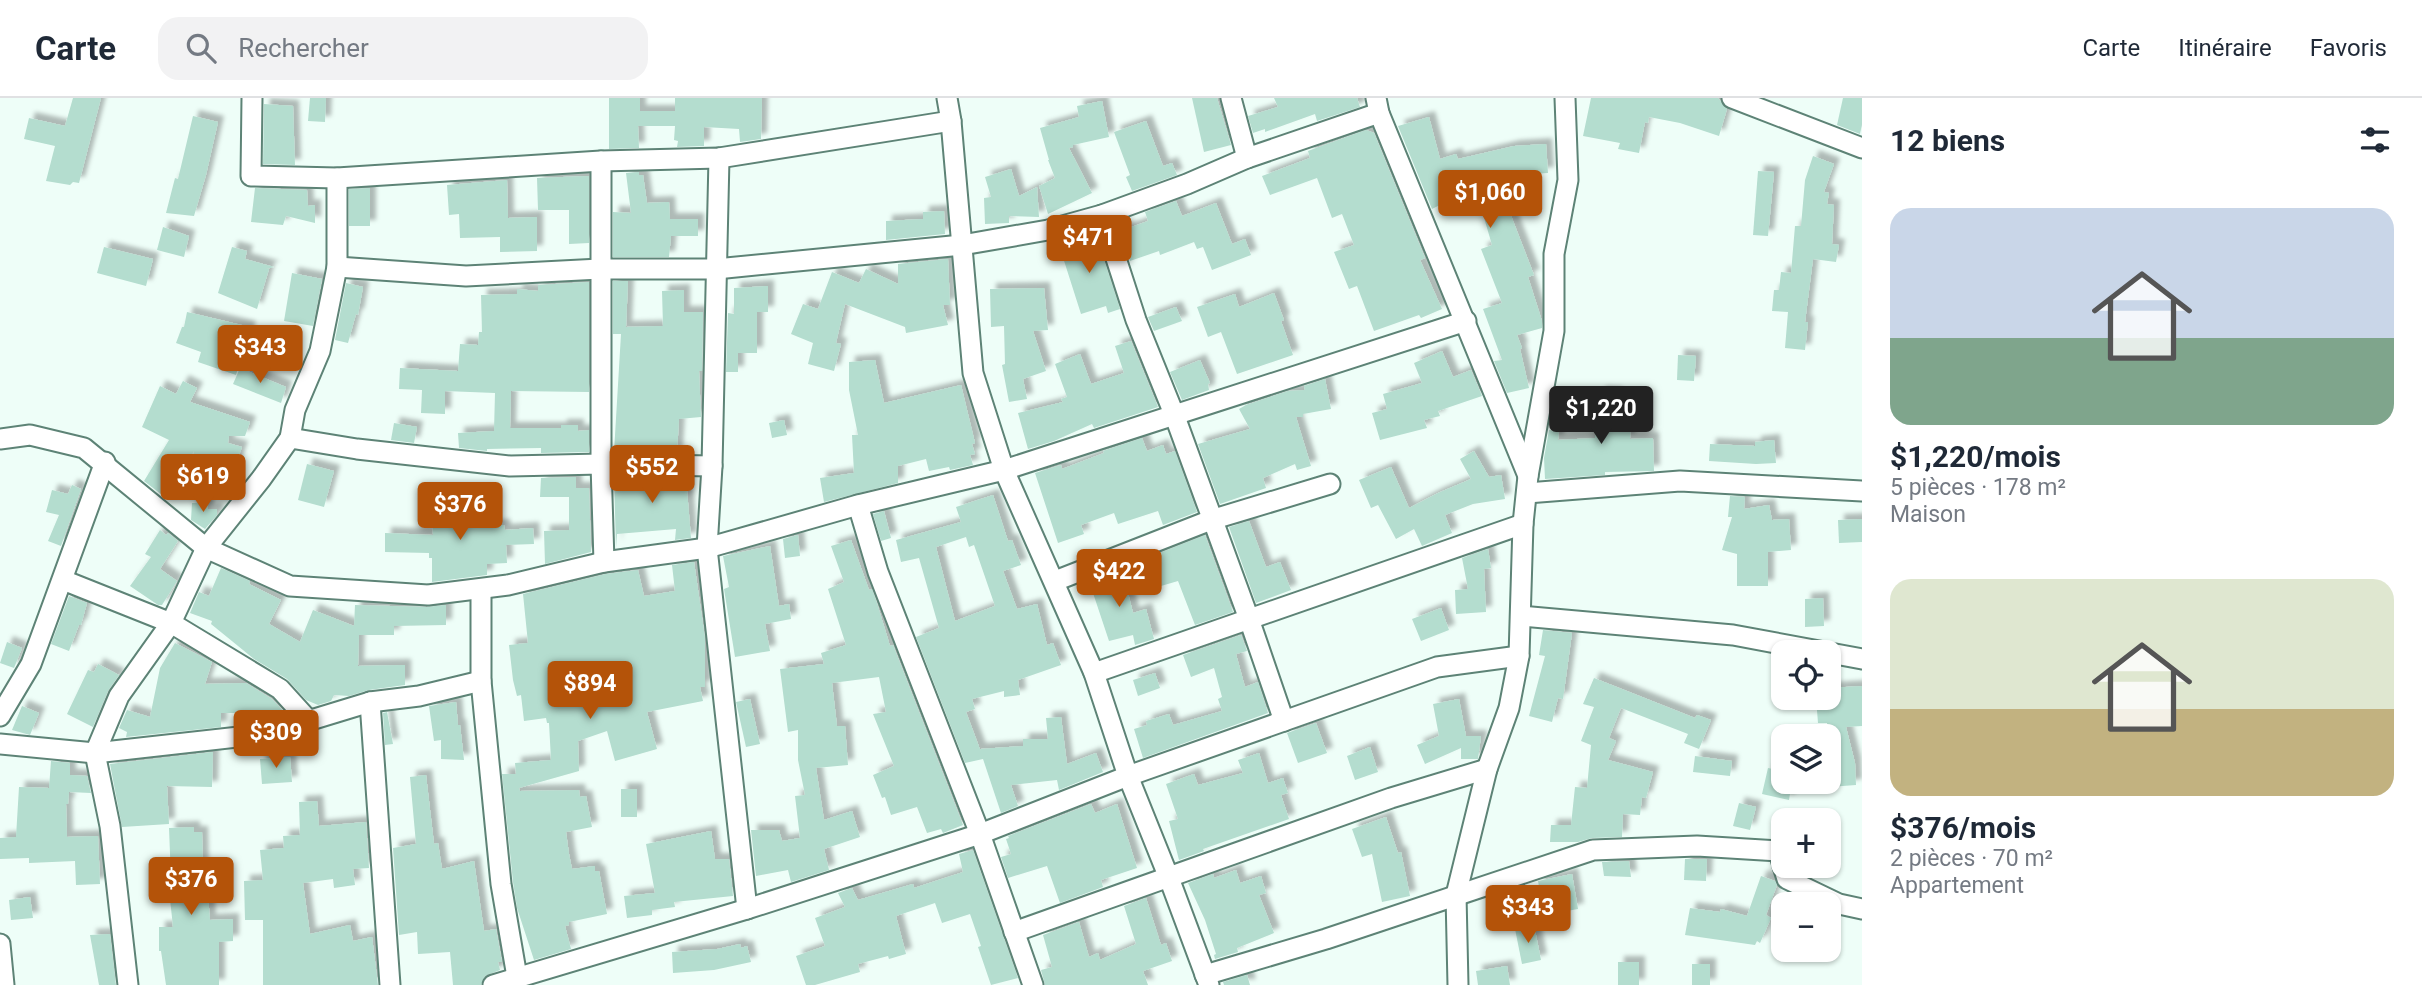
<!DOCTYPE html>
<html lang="fr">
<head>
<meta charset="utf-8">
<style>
  :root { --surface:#fff; --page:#f2f2f3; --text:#1f2937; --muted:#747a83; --line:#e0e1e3; --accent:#b45309 }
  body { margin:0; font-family:Roboto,sans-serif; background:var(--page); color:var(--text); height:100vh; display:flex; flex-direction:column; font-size:26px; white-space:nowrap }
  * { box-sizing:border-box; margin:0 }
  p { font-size:23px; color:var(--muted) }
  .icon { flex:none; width:38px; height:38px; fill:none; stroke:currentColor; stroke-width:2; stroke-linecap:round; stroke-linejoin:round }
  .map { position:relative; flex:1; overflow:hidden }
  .panel { display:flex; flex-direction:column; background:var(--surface); width:560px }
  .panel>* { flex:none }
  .controls { position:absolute; left:1771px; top:542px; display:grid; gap:14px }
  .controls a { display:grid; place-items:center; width:70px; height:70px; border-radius:14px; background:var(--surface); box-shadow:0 2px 5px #0004; font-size:35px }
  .price { position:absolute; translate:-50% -60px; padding:0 16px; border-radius:7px; background:var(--accent); color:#fff; font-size:23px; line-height:46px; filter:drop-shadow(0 2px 4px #0008) }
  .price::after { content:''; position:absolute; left:50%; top:42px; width:21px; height:16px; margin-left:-10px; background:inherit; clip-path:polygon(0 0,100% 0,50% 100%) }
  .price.current { background:#222; color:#fff }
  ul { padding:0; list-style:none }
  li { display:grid; align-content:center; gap:14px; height:371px; padding:0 28px }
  li span { display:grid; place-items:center; height:217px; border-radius:21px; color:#555 }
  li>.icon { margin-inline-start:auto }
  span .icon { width:126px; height:126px; fill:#fffc; stroke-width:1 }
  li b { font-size:30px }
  h2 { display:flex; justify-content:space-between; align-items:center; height:84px; padding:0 28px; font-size:30px }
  header { display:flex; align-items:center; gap:42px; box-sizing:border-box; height:98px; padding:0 35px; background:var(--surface); border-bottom:2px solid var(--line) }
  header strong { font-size:33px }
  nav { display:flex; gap:38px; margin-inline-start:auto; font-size:24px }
  .search { width:490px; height:63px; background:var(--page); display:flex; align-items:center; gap:18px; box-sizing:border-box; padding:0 24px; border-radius:21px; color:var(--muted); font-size:26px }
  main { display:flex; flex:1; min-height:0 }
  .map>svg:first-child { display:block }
  .building { fill:#b4ddcf; fill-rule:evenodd; filter:url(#shadow) }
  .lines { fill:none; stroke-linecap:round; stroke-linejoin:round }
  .minor-casing { stroke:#5d8376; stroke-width:23 }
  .minor { stroke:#fff; stroke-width:19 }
</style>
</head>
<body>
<header>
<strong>Carte</strong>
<div class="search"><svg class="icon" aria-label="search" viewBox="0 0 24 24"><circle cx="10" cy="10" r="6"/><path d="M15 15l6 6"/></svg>Rechercher</div>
<nav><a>Carte</a><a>Itinéraire</a><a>Favoris</a></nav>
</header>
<main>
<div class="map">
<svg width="1862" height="887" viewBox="0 0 1862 887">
  <defs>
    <filter id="shadow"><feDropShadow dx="6" dy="-6" stdDeviation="2" flood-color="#0004"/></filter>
  </defs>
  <rect width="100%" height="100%" fill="#eefef8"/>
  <g class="building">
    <polygon points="73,0 101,0 79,85 73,84 70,87 46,83 55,48 24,41 29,20 65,28"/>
    <polygon points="310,0 326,0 325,24 308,23"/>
    <polygon points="609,0 640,0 640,13 675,13 675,0 762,0 761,41 740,44 739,31 704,29 704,48 677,49 678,43 674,42 675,28 638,28 639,50 609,51"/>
    <polygon points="1192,0 1217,0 1231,47 1204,54"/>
    <polygon points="1274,0 1357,0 1360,9 1317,23 1315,16 1265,34 1265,31 1253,35 1248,18 1278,9"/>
    <polygon points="1591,0 1718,0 1727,11 1719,38 1680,25 1649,19 1648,25 1645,24 1639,55 1618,51 1620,45 1583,38"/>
    <polygon points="1843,0 1862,0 1862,26 1860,36 1837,27"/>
    <polygon points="1102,3 1109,39 1073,47 1073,49 1069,50 1092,95 1048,116 1039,88 1055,80 1048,62 1049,62 1040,30 1079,19 1077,8"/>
    <polygon points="264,6 293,8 295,67 263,66"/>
    <polygon points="193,18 218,24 206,77 194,118 166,115 175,80 178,81"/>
    <polygon points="1429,19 1440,61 1456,56 1458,61 1514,48 1546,46 1548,75 1513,77 1522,112 1510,115 1534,177 1528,179 1542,223 1542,230 1517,237 1522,250 1520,251 1529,290 1507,295 1494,263 1502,262 1483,211 1502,205 1481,151 1492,147 1475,89 1432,111 1398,28"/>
    <polygon points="1146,23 1163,68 1172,65 1177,77 1132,93 1126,79 1130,77 1114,34"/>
    <polygon points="1366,32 1374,35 1425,160 1420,162 1442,211 1421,220 1419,217 1374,233 1357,188 1349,191 1334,154 1354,147 1342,116 1332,120 1317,80 1270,97 1262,78 1310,60 1308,53"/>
    <polygon points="1813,58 1834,66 1824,94 1829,95 1827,106 1834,107 1832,146 1839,147 1836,164 1813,161 1805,224 1808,224 1805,252 1785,250 1788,214 1772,213 1774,192 1779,192 1781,174 1791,175 1795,128 1801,128 1805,82"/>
    <polygon points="1011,71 1019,98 1037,89 1039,119 1009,118 1009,125 985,126 984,100 991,99 985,79"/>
    <polygon points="1758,73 1774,74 1768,138 1753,137"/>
    <polygon points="639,74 639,77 643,77 647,105 669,104 670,121 698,121 698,138 671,138 669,159 613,159 613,114 631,115 626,75"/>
    <polygon points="589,78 589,145 569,146 569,112 538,112 537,80"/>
    <polygon points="507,82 508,120 537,119 537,153 500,154 500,139 460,140 459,116 449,117 447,87"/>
    <polygon points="255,90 307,92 308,108 315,107 315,125 286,118 283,127 251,124"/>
    <polygon points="370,90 370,128 349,128 349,91"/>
    <polygon points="1176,103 1182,118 1216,105 1232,146 1245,141 1251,157 1212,172 1203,149 1197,151 1194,144 1160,157 1159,153 1130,163 1120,133 1148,123 1145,114"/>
    <polygon points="944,113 945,136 886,142 886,123 923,121 923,114"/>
    <polygon points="163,129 189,138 184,159 157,152"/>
    <polygon points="1096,137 1120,211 1108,215 1106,208 1081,216 1059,147"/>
    <polygon points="104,149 153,161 146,188 97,175"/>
    <polygon points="232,149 247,153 245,161 274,169 266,171 269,171 257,211 218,195"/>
    <polygon points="948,161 950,207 943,207 948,227 906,235 905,229 845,206 836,245 841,246 834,273 808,266 813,245 791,236 803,206 818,211 832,174 859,185 866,171 898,186 898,166"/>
    <polygon points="292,175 322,181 313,228 284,223"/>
    <polygon points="613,183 628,183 626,229 663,228 662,193 684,192 684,214 703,214 702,273 699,273 701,319 679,321 677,355 614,354 621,236 613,236"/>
    <polygon points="589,184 589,294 511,293 510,330 561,330 561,327 578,327 578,333 589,332 589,354 541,355 541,350 487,351 487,353 459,350 458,335 494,333 495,295 445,293 445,316 421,315 422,292 399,291 400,270 458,273 460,246 478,247 479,234 482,234 481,197 517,196 517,191 538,193 538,187"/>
    <polygon points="346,185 363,189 358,217 356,216 348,245 335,242"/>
    <polygon points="768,188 768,214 757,214 757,255 738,255 738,274 726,274 728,215 734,216 734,190"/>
    <polygon points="1044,190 1048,232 1033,233 1046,273 1023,281 1027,301 1009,304 1002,267 1005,266 1004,228 991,229 990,191"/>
    <polygon points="1274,195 1284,222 1281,223 1293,257 1237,276 1221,234 1208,239 1197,209 1235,196 1239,209"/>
    <polygon points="1176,209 1182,223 1154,233 1148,219"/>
    <polygon points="187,214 250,229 236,277 198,264 201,254 176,245 182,229 184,229"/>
    <polygon points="1131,243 1158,309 1094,330 1092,326 1054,343 1028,351 1018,315 1063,304 1061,301 1067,299 1055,266 1080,256 1091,286 1124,275 1115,248"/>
    <polygon points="1442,253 1453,279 1471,272 1482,298 1438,313 1440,318 1424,322 1427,330 1380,342 1372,315 1387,311 1383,296 1422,285 1414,265"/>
    <polygon points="1678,257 1696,258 1694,283 1677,282"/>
    <polygon points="875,262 884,305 961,287 975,345 972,346 975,356 970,357 973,367 950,372 949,369 929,373 926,361 898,368 898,385 824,404 820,380 854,375 852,337 858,337 849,292 849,264"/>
    <polygon points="1200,262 1210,285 1208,286 1209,292 1182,302 1170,274"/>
    <polygon points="240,270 286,289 281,305 233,286"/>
    <polygon points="1325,281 1331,311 1303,316 1303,319 1296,319 1311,368 1297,372 1295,366 1263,380 1266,390 1220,406 1198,346 1250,331 1239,311 1246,307 1288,293 1305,292 1304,288"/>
    <polygon points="183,283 197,290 190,304 250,324 245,338 229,338 228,345 242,349 234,371 193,358 194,353 166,400 144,383 169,342 142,329 160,288 176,296"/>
    <polygon points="1600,294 1617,295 1616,301 1632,302 1630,341 1653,340 1654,373 1605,374 1605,377 1545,381 1544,360 1549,332 1559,333 1558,342 1595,340"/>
    <polygon points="784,322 787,337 772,340 769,325"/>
    <polygon points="394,325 417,329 414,345 391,342"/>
    <polygon points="1142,340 1147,353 1163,347 1166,356 1175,353 1197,414 1163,427 1158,413 1118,426 1114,415 1081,427 1084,436 1058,445 1035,375 1061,367 1062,371 1104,355 1103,353"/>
    <polygon points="1774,342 1776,365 1756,366 1709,363 1710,346 1755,348 1755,344"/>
    <polygon points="1474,353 1489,379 1501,377 1505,401 1473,406 1445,417 1452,435 1422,448 1414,431 1396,441 1378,407 1371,410 1359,382 1391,369 1409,410 1438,395 1471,381 1460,361"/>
    <polygon points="307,366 334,373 324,409 298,402"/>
    <polygon points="614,378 686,380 691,440 675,442 676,431 617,436 616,450"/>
    <polygon points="576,379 576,390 589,390 591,454 545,466 544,433 569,432 569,399 540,399 541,380"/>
    <polygon points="72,387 81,391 61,448 48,443 59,417 46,414 52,392 68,396"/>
    <path d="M993,397L1008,443L1012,442L1021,467L1003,473L1017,511L1037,506L1047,547L1053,545L1061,567L1018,582L1020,597L1004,599V593L972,601L975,611L966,614L981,654L980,651L1023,648V641H1048L1046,620L1061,619L1067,666L1096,655L1103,674L1059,692L1057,682L1011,687L1018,708L1001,715L983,661L965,665L916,539L939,530L919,460L901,464L896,442L961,424L956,409ZM966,439L969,449L974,447L995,508L955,523L936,449Z"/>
    <polygon points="1730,398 1745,399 1744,411 1769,407 1772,422 1789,421 1791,452 1768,454 1768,488 1737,488 1737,456 1722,452 1732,419 1728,419"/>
    <polygon points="479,403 480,428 504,427 505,432 533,430 534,446 506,447 507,465 487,466 487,477 432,484 432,460 429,460 429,455 385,454 385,435 433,437 431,405"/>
    <polygon points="192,405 208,405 208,411 217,411 217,417 205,431 191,422"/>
    <polygon points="884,413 891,440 881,443 873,416"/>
    <polygon points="1862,421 1862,444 1839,445 1838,422"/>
    <polygon points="1249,423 1266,469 1280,464 1291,492 1256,505 1229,429"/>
    <polygon points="160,432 166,437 168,435 178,443 160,471 177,483 162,507 158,507 130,488 151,459 145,456"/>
    <polygon points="798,437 800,458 785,460 783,441"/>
    <polygon points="1205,437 1233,514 1195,527 1178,483 1161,488 1152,458"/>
    <polygon points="851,442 869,492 872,491 876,502 890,548 893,547 963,727 943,735 941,731 927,735 917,709 891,717 885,699 882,700 873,677 894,668 873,616 886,614 879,579 832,585 837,628 845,628 848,667 816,670 824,722 852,713 860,739 824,751 829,772 791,784 788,772 756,778 751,732 779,732 782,743 800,740 795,698 805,697 798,662 798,632 788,634 780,571 824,566 821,555 846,547 828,491 844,484 831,448"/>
    <polygon points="770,448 779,508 789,506 791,521 765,526 770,553 735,559 724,491 729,489 723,458"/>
    <polygon points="1488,451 1491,470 1484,471 1486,514 1456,516 1455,492 1468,491 1462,460"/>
    <polygon points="694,464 705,540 705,589 700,589 703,603 647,614 657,651 615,663 607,633 578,643 579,673 519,690 520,693 579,692 580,699 586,698 592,729 566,734 569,756 572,771 595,768 595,773 599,773 607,816 569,824 569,827 565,828 571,851 534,862 517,810 513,784 502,676 516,676 515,665 551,662 549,625 547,625 546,620 524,623 521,597 517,598 513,582 509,547 528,545 523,496 606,476 638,472 644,498 675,493 672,467"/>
    <polygon points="221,470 250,483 249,486 281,502 269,526 300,544 313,512 354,528 355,507 427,509 446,507 446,527 394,528 394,537 359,537 358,568 405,567 405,587 369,592 349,598 334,597 331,603 318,607 306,602 287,581 254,561 211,526 212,523 190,515 199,494 209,498"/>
    <polygon points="1122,470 1133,515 1146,511 1154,541 1135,547 1133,537 1109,543 1091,489 1082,491 1081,486"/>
    <polygon points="69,498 87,505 81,527 79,527 69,553 51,546"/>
    <polygon points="1823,500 1824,528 1805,529 1805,501"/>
    <polygon points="1441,510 1449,532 1421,543 1412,521"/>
    <polygon points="1543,532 1572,535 1563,601 1558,600 1552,624 1529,618 1545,558 1539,557"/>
    <polygon points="1241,537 1247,553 1236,556 1245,589 1258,584 1268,615 1143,660 1134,631 1147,627 1146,623 1169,616 1173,627 1222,613 1218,601 1222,599 1214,570 1191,579 1183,557"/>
    <polygon points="7,544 22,550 14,570 0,565"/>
    <polygon points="175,545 212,564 205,586 246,585 272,601 286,616 254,618 254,615 221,615 221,629 126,639 127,634 119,630 127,612 150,619 160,570"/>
    <polygon points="98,566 119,577 108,593 93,629 67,616 88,572 94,574"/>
    <polygon points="1155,575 1160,590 1138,598 1133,582"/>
    <polygon points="1594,580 1695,620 1697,617 1711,622 1699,651 1684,645 1688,636 1621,610 1609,640 1616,643 1608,662 1653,674 1646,700 1642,699 1640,717 1623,716 1622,739 1592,740 1578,744 1550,744 1551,727 1571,727 1575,689 1587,690 1591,647 1581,643 1594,609 1583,606"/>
    <polygon points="1862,588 1862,628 1846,629 1855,665 1856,687 1829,689 1829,673 1836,673 1827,625 1818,625 1816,600 1829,600 1829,590"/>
    <polygon points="750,601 760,646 746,649 736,604"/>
    <polygon points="1459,601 1466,638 1481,638 1478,661 1461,661 1461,650 1425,666 1417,647 1439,638 1433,606"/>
    <polygon points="456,604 458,627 460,627 464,662 441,661 441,642 434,643 429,608"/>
    <polygon points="22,608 39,615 30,637 12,632"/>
    <polygon points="387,614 393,646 385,647 383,615"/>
    <polygon points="1316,625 1327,655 1298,665 1287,635"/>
    <polygon points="1370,649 1378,674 1355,682 1347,658"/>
    <polygon points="213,654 212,689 167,688 169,726 122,729 110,666"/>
    <polygon points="1259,655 1268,685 1283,680 1288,695 1281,697 1289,721 1203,751 1204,753 1179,762 1169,723 1178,721 1166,686 1194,676 1198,687 1243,675 1238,662"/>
    <polygon points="1695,658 1732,663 1730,678 1693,674"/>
    <polygon points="290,659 292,684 262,686 260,661"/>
    <polygon points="51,663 70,665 70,677 87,678 91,695 69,694 68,706 66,706 67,739 98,738 100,786 76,787 75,763 29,765 29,760 0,761 0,740 16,739 19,689 49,690"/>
    <polygon points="1768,670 1783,673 1783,684 1792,684 1789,702 1762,696"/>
    <polygon points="426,677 434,746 438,745 442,771 474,763 484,833 496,831 502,864 498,864 500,872 485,878 481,887 453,887 450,854 418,856 417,834 399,837 393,750 416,746 410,679"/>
    <rect x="621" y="691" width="16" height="28"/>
    <polygon points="317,703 319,728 366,724 369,770 353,771 355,787 334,790 333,781 303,785 310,836 350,827 353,843 372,839 378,887 263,887 263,822 245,822 244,783 263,782 260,752 284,750 283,738 300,737 299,704"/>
    <polygon points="1739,705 1756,709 1750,732 1733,728"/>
    <polygon points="1091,706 1095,715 1117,706 1137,770 1101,782 1103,789 1060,805 1047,768 1008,780 1001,759 1011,756 1006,741 1009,740 1008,738"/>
    <polygon points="1386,719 1398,755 1401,754 1410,798 1382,804 1372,756 1362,759 1352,731"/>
    <polygon points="194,729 194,734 202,734 203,772 206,772 210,822 233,821 233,843 219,844 219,887 166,887 161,853 159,853 159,829 173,829 168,782 171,781 169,730"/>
    <polygon points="711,733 715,761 729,761 733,798 674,804 675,809 652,812 652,817 627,820 624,798 655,795 646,746"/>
    <polygon points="973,752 1018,880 991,887 978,849 981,848 970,816 942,825 935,805 896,818 906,856 889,861 888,858 858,866 860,874 815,887 806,887 796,858 825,848 815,820 845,809 838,795 852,790 858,802 913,786 914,790 963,774 959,756"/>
    <polygon points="1685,761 1707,761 1706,783 1684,782"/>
    <polygon points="1629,763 1631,779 1604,778 1602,764"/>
    <polygon points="1236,772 1240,785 1261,778 1266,795 1259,797 1274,835 1237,850 1238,854 1215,861 1214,857 1216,856 1205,822 1188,785 1213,776 1214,780"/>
    <polygon points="1572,776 1578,811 1544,817 1538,783"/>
    <polygon points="1761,778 1775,783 1777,787 1766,817 1771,820 1760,845 1757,843 1755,847 1685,837 1690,810 1720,814 1721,811 1747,818"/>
    <polygon points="30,799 33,820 11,822 9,802"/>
    <polygon points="1146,800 1161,847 1166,845 1172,863 1143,873 1148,887 1045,887 1041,872 1052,869 1043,837 1079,824 1089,859 1098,855 1100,862 1136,846 1124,808"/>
    <polygon points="1534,827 1541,862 1522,866 1515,831"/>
    <polygon points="110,836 116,887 99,887 90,837"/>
    <polygon points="740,846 741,850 747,848 751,864 714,872 673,875 672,854 717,851"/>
    <rect x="1618" y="864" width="21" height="23"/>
    <rect x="1692" y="866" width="18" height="21"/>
    <polygon points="1507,868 1510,887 1478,887 1476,873"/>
    <polygon points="1247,877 1250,887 1224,887 1223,884"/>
  </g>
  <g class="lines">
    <defs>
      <g id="minor">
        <polyline points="252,0 251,78 337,80 601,63 719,60 951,23"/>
        <polyline points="947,0 951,23 973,275 1004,372 1094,575 1128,678 1169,780 1209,887"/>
        <polyline points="1231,0 1247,60"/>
        <polyline points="1376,0 1379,15 1528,378"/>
        <polyline points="1732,0 1862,50"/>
        <polyline points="719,60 712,368 707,450 747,811"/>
        <polyline points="601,63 601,366 604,464"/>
        <polyline points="1102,117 1136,222 1174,316 1249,521 1284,623"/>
        <polyline points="337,169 466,178 600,171 716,171 962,147 1048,132 1102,117 1187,86 1247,60 1379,15"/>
        <polyline points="290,340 357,351 510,368 601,366 712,368"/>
        <polyline points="0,341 30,337 84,350 206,450 290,488 428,497 508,487 604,464 707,450 858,407 1004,372 1466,223"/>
        <polyline points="1527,395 1680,383 1862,393"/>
        <polyline points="858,407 878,474 980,736 1033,887"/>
        <polyline points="63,482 171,525 280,591 309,623"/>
        <polyline points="1055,483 1211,422 1330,386"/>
        <polyline points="481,491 481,583 501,786 517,879"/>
        <polyline points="1521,518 1733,537 1862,561"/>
        <polyline points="1094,575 1523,426"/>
        <polyline points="370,604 390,887"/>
        <polyline points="0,618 31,566 105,364"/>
        <polyline points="0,646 95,655 265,636 370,604 419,598 481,583"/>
        <polyline points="1783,768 1787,781 1839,806 1862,811"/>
        <polyline points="1014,834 1391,700 1487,671"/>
        <polyline points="0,846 4,887"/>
        <polyline points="1205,877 1326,841 1593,752 1697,748 1779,753 1783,768"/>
        <polyline points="128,887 110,728 95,655 119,598 171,525 206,450 261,381 290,340 295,312 320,253 337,169 337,80"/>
        <polyline points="493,887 747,811 980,736 1128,678 1437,569 1519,558"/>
        <polyline points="1458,887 1456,797 1487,671 1509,610 1519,558 1523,426 1528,378 1554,233 1554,156 1568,82 1565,0"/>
      </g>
    </defs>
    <use href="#minor" class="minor-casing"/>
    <use href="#minor" class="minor"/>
  </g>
</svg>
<div class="controls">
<a><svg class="icon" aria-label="locate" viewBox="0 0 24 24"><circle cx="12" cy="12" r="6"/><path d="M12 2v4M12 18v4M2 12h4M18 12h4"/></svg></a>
<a><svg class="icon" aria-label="layers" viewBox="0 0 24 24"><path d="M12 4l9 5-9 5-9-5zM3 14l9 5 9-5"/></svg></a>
<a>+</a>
<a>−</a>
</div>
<b class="price" style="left:1490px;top:132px">$1,060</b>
<b class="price" style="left:1089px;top:177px">$471</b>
<b class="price" style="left:260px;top:287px">$343</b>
<b class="price current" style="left:1601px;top:348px">$1,220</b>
<b class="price" style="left:652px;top:407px">$552</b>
<b class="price" style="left:203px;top:416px">$619</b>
<b class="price" style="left:460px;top:444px">$376</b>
<b class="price" style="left:1119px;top:511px">$422</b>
<b class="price" style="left:590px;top:623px">$894</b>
<b class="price" style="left:276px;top:672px">$309</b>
<b class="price" style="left:191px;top:819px">$376</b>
<b class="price" style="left:1528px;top:847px">$343</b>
</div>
<section class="panel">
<h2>12 biens<svg class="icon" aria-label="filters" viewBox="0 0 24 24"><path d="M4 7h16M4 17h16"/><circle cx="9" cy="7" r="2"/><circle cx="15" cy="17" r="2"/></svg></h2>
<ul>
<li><span style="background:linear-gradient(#c9d6e8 60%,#7fa58c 0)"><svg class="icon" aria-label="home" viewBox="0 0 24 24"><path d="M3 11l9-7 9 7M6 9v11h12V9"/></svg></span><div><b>$1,220/mois</b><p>5 pièces · 178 m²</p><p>Maison</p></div></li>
<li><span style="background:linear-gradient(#dfe7d0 60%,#c2b280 0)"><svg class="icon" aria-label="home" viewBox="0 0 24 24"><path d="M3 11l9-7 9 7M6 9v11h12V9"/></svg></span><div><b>$376/mois</b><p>2 pièces · 70 m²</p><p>Appartement</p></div></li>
</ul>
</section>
</main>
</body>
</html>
